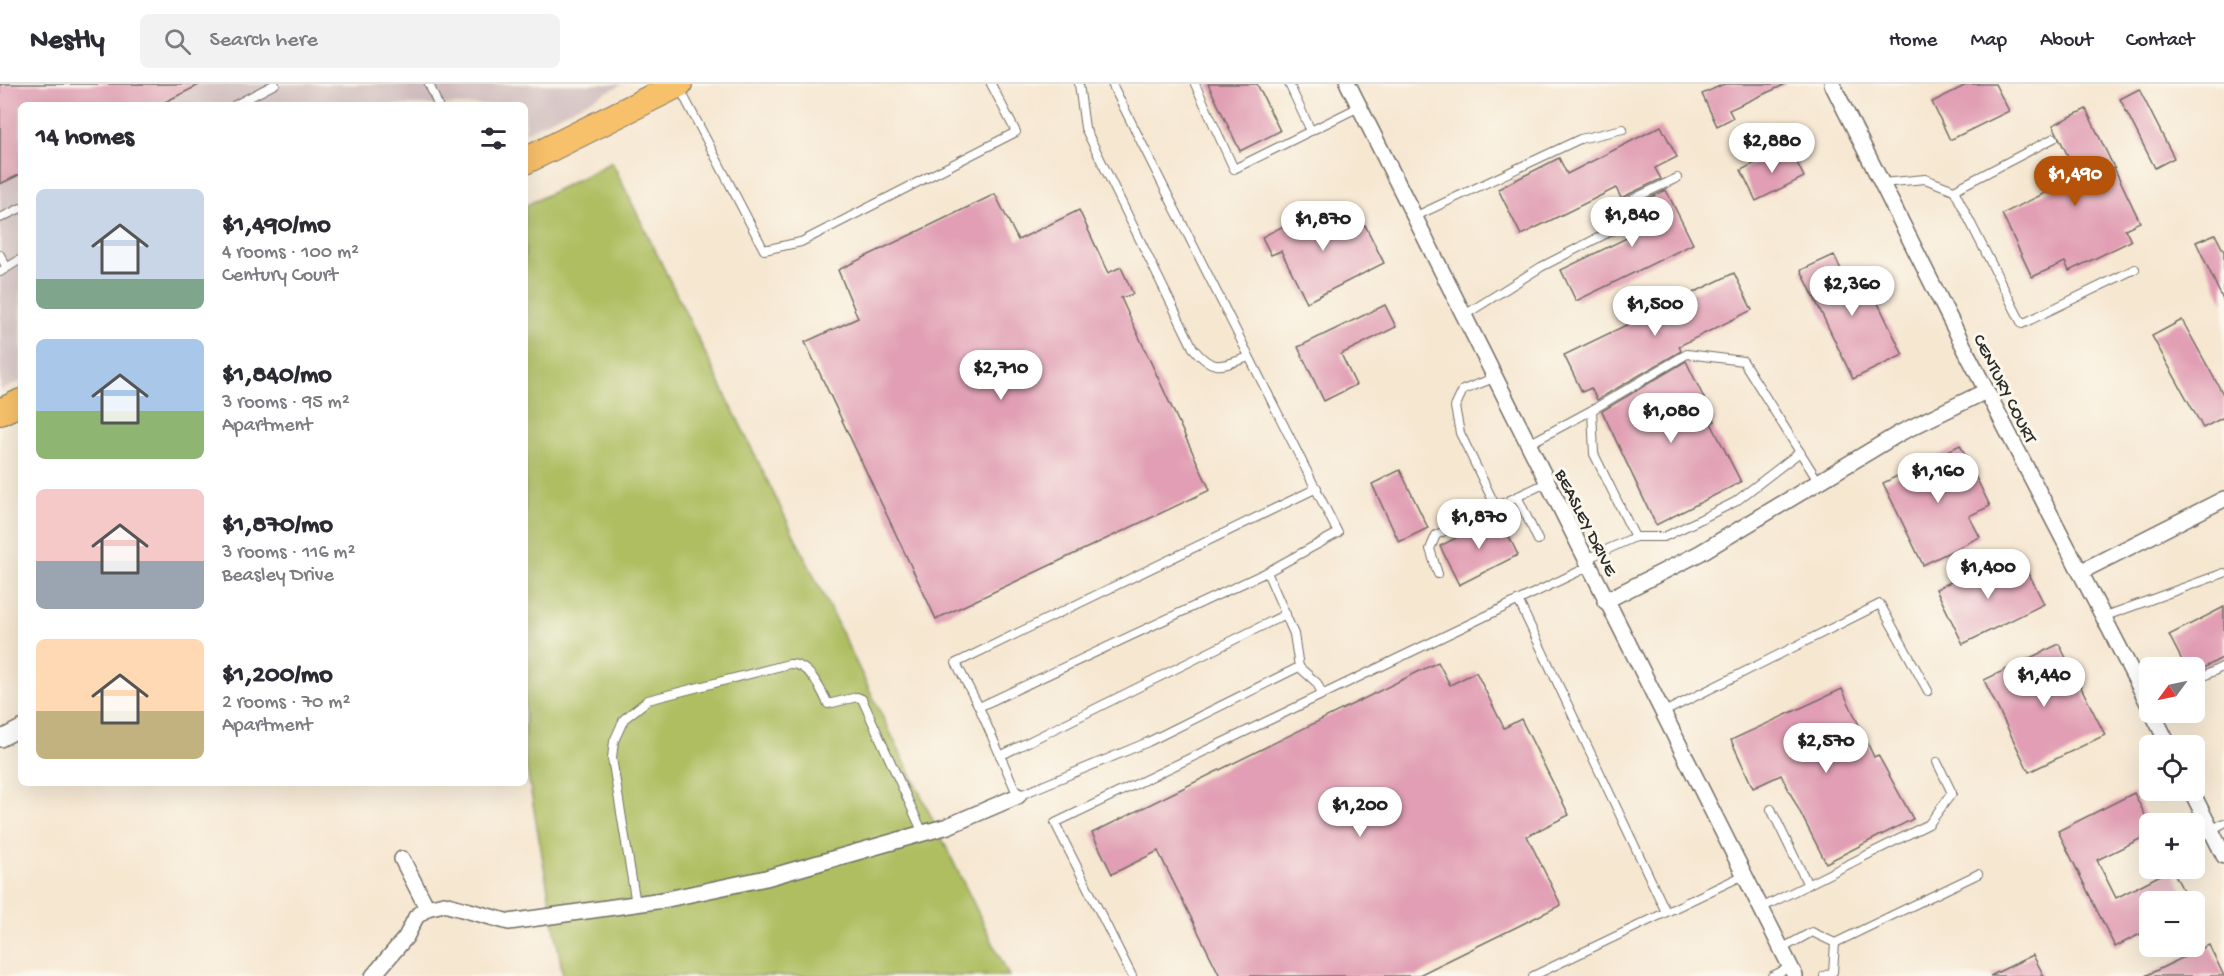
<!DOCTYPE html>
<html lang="en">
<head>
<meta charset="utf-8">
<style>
  :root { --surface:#fff; --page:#f2f2f3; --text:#2b2b33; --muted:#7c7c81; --line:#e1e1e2; --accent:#b45309 }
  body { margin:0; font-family:"Gochi Hand",sans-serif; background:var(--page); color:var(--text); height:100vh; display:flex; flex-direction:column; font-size:22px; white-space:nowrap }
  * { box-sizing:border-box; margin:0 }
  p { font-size:20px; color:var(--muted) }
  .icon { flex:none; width:33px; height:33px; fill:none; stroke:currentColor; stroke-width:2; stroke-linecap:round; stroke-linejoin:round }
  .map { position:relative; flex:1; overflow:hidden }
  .panel { position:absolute; left:18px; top:18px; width:510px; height:684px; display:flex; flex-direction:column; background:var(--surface); border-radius:9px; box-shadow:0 6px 24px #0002 }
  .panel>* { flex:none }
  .needle { width:39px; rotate:237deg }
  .controls { position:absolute; left:2139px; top:573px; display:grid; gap:12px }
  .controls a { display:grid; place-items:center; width:66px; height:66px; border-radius:9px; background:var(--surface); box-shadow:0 6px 24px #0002; font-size:30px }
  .price { position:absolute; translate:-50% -51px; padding:0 14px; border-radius:21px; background:#fff; color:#222; font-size:20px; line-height:39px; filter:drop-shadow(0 2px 3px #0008) }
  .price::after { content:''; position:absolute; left:50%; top:36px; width:18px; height:14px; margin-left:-9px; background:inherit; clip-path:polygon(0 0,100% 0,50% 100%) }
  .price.selected { background:var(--accent); color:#fff }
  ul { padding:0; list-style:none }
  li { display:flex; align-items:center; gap:18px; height:150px; padding:0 18px }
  li span { display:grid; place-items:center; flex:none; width:168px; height:120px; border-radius:9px; color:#555 }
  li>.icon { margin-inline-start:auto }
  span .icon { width:72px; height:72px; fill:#fffc; stroke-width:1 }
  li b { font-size:26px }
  h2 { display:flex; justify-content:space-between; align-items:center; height:72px; padding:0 18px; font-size:26px }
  header { display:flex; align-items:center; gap:36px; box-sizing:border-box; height:84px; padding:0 30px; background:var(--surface); border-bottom:2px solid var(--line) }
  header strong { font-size:28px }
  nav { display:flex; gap:33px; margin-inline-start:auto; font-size:21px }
  .search { width:420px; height:54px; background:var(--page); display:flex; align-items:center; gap:15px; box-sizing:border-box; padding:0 21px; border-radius:9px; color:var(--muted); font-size:22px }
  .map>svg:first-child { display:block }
  .industrial { fill:#d2bfc0 }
  .green { fill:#aebe61; stroke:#6c7446; stroke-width:1.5 }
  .building { fill:#e19eb4 }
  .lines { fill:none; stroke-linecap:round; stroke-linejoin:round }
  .lane-casing { stroke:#726d65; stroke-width:10 }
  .street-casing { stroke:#726d65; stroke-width:18 }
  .primary-casing { stroke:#726d65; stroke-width:28 }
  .lane { stroke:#fff; stroke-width:8 }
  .street { stroke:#fff; stroke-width:15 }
  .primary { stroke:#f7c06b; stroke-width:26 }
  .labels { text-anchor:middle; stroke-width:6; stroke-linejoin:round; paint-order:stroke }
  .street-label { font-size:18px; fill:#2b2b2b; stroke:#fbf7ec }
</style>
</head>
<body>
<header>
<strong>Nestly</strong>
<div class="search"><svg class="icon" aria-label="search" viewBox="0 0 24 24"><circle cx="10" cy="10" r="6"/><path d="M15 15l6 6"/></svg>Search here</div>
<nav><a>Home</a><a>Map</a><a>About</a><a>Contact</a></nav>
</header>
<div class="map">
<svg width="2224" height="892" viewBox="0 0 2224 892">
  <rect width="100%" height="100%" fill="#fbf7ec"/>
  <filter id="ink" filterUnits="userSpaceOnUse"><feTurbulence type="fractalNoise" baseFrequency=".0167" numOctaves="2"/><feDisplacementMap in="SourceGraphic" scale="12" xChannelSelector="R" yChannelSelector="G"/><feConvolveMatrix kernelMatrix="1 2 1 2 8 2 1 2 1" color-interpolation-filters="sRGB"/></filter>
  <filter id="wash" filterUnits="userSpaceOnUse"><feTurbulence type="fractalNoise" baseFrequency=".008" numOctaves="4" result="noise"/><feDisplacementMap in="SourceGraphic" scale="24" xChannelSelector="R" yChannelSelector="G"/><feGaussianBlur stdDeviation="1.35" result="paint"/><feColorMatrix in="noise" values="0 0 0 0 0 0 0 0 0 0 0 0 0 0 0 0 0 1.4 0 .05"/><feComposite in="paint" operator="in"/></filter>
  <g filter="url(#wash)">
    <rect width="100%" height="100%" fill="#f6e7d1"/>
    <polygon class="industrial" points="0,0 623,0 525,48 525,21 21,21 21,297 0,307"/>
    <polygon class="green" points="612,78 1009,892 563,892 525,674 525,122"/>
    <g id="blocks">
      <g class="building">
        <polygon points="0,0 201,0 159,21 21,21 21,90 0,100"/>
        <polygon points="1208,0 1257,0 1280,47 1240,67"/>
        <polygon points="1724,0 1786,0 1729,26 1733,34 1717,42 1702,10"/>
        <polygon points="1968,0 1995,0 2009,27 1950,56 1932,18"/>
        <polygon points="2139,5 2174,74 2155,84 2120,15"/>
        <polygon points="2086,25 2140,138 2125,145 2131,157 2069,187 2065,178 2032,193 2002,130 2078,93 2053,41"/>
        <polygon points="1661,42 1677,73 1655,84 1661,95 1621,114 1616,104 1521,151 1498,105 1559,74 1567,90"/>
        <polygon points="1789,62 1804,93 1756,117 1741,86"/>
        <polygon points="1666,106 1693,160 1576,217 1561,186 1637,149 1626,125"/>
        <polygon points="995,110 1018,156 1079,126 1108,189 1121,183 1133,210 1121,214 1210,406 936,535 805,258 858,234 838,186"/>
        <polygon points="1326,120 1343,153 1365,141 1384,179 1307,218 1281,167 1271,171 1262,153"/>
        <polygon points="2215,150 2224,168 2224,218 2196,158"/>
        <polygon points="1834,171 1846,196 1863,188 1903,271 1853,295 1801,186"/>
        <polygon points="1734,189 1752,226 1679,262 1681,267 1597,316 1591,304 1582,308 1564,271"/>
        <polygon points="1385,221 1396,243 1341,270 1356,301 1324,317 1298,263"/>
        <polygon points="2182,236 2224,312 2224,333 2203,344 2152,252"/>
        <polygon points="1686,277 1715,337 1711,339 1741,398 1656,441 1602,327"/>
        <polygon points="1960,361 1990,422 1969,432 1980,453 1923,481 1883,399"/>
        <polygon points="1400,386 1428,444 1399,458 1372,400"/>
        <polygon points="1499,432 1518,471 1459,501 1440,462"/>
        <polygon points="1994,477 2001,492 2024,480 2044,520 1963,560 1936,505"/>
        <polygon points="2224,523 2224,573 2194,589 2194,584 2186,584 2169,551"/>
        <polygon points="2059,560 2105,651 2029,688 1984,596"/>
        <polygon points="1438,578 1450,601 1476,588 1504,644 1521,635 1569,731 1527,752 1561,821 1417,892 1220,892 1158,767 1112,790 1092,749"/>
        <polygon points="1842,605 1874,673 1878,671 1913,735 1826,779 1781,691 1753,704 1731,656"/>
        <polygon points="2134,709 2150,741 2150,750 2097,776 2116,814 2172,785 2189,818 2150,818 2150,845 2115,863 2058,747"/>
        <polygon points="2209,861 2224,892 2145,892"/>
        <polygon points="2033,871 2044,892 1990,892"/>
      </g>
    </g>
  </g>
  <g filter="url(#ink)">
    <use href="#blocks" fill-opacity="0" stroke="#726d65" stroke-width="1.5"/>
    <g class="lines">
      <defs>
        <g id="lane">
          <polyline points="429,0 438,21"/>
          <path d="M1079,0L1085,44L1193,264C1213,289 1222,282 1249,273"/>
          <polyline points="1112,0 1338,449 1276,483 1267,488 979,623 1018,712 1148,658 1299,583 1294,550 1267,488"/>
          <polyline points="1195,0 1234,85 1359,23"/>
          <polyline points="1289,0 1311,47"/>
          <polyline points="680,5 764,166 801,158 1016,48 991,0"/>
          <polyline points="235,21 275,0"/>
          <polyline points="1882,99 1925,95 1954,106 2054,54"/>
          <polyline points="1954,106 2022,240 2135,185"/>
          <polyline points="1414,133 1580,55 1623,45"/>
          <polyline points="0,134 21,124"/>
          <polyline points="0,171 6,182"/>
          <polyline points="0,188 21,175"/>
          <polyline points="1463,232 1541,183 1623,141 1614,124 1677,94"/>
          <polyline points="1494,294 1463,306 1455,323 1460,349 1496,423"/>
          <polyline points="1527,361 1592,326"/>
          <polyline points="1517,412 1538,456"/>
          <polyline points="1635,453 1664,453 1695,438 1735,418 1800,368"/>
          <polyline points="1586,475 1635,453 1594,370 1592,326 1687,270 1743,277 1818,397"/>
          <polyline points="1438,490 1430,465 1436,451 1546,399"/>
          <polyline points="1519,518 1666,828"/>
          <polyline points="2103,533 2224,489"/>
          <polyline points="1299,583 1317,599 1322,610"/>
          <polyline points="2194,597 2224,582"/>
          <polyline points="979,623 956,579 1317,404"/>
          <polyline points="1662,629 1880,520 1928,607"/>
          <polyline points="1000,672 1286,530"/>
          <polyline points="1771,725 1808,801"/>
          <polyline points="2211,746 2224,739"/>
          <path d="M636,820L612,674L614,657L624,635L648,616L789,580C809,579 821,605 828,620L857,613L862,615L923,749"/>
          <polyline points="1761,824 1929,740 1952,709 1937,678"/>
          <polyline points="1835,859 1978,790"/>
          <polyline points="1781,865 1812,848 1835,859 1833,888 1824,892"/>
          <polyline points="1132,892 1055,739 1588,483"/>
          <polyline points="1533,892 1744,791"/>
          <polyline points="1772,892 1791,883"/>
        </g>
        <g id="street">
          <polyline points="1348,0 1795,892"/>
          <polyline points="1832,0 1969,273 2150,623"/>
          <polyline points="2080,488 2224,415"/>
          <polyline points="1605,517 1700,469 1900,349 1986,307"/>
          <polyline points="2152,628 2169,662"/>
          <polyline points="0,655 21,644"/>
          <polyline points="2191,706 2224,772"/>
          <polyline points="402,775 427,824"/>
          <polyline points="373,892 406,853 416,833 427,824 444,820 509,838 663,816 766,794 948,742 1018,712"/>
        </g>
        <g id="primary">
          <polyline points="525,77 679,0"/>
          <polyline points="0,328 21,318"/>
        </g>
      </defs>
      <use href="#lane" class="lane-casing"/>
      <use href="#street" class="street-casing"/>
      <use href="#primary" class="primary-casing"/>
      <use href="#lane" class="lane"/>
      <use href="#street" class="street"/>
      <use href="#primary" class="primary"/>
    </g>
  </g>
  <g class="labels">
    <g class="street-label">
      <text transform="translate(2006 304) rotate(63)" y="6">CENTURY COURT</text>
      <text transform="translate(1587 438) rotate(63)" y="6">BEASLEY DRIVE</text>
    </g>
  </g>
</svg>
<div class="controls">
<a><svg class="needle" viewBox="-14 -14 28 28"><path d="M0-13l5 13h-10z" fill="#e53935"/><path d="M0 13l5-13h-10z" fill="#7c7c81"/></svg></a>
<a><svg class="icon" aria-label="locate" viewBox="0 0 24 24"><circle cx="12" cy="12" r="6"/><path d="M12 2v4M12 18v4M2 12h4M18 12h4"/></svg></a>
<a>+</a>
<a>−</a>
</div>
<b class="price" style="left:1772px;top:90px">$2,880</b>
<b class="price selected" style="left:2075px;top:123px">$1,490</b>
<b class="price" style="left:1632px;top:164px">$1,840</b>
<b class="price" style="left:1323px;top:168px">$1,870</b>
<b class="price" style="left:1852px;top:233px">$2,360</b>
<b class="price" style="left:1655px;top:253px">$1,500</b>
<b class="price" style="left:1001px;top:317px">$2,710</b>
<b class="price" style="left:1671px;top:360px">$1,080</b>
<b class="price" style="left:1938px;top:420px">$1,160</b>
<b class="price" style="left:1479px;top:466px">$1,870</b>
<b class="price" style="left:1988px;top:516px">$1,400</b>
<b class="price" style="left:2044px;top:624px">$1,440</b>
<b class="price" style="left:1826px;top:690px">$2,570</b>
<b class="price" style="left:1360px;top:754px">$1,200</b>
<section class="panel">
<h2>14 homes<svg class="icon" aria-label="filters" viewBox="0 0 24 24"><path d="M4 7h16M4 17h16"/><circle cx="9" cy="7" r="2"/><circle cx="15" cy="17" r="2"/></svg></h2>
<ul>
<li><span style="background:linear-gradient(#c9d6e8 75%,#7fa58c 0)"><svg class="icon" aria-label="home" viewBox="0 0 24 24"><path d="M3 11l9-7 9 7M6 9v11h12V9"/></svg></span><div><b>$1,490/mo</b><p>4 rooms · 100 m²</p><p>Century Court</p></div></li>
<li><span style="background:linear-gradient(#a9c7e8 60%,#8fb573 0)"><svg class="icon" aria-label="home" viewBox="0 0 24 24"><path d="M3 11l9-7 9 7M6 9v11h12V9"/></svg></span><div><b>$1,840/mo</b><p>3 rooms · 95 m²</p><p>Apartment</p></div></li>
<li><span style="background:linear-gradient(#f6c9c9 60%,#9aa5b1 0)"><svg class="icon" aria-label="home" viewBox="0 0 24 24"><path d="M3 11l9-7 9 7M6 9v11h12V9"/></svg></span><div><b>$1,870/mo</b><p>3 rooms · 116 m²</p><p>Beasley Drive</p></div></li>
<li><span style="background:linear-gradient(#ffd9b3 60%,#c2b280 0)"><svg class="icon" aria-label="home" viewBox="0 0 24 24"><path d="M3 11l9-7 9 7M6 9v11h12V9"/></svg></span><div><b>$1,200/mo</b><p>2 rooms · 70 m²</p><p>Apartment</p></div></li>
</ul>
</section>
</div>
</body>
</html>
